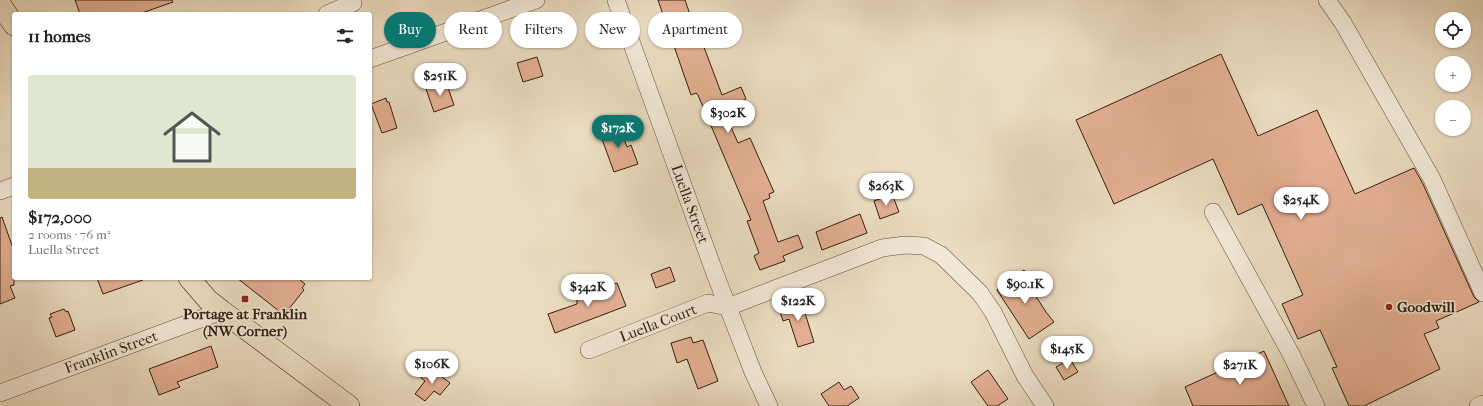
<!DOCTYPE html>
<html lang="en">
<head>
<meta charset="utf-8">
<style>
  :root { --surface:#fff; --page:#f6f6f6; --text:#222; --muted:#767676; --accent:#0f766e }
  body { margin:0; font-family:"IM FELL French Canon",serif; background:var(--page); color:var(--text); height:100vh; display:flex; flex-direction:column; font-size:15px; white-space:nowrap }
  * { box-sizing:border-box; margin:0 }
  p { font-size:13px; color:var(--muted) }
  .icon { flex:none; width:22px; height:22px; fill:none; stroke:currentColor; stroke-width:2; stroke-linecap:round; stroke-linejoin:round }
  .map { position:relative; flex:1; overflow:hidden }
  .panel { position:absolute; left:12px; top:12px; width:360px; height:268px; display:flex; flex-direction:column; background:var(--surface); border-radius:4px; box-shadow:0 1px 3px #0004 }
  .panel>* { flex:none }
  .guide { position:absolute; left:384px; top:12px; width:380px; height:36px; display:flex; gap:8px }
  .tools { position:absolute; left:1435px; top:12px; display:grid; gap:8px }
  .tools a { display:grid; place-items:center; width:36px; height:36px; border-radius:50%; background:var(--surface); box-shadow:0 1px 3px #0004; font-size:20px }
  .price { position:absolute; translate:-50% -34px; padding:0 9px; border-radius:14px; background:#fff; color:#222; font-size:13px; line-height:26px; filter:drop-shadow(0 1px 2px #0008) }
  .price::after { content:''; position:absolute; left:50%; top:24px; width:12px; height:9px; margin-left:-6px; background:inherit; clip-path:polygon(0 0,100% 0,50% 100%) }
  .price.current { background:var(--accent); color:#fff }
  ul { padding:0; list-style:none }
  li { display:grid; align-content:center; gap:8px; height:212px; padding:0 16px }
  li span { display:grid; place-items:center; height:124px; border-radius:4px; color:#555 }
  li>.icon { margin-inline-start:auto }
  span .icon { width:72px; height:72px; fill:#fffc; stroke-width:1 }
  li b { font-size:17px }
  h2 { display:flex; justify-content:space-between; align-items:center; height:48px; padding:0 16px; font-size:17px }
  .pill { padding:0 14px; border-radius:18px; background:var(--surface); box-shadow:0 1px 3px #0004; font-size:14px; line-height:36px }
  .pill.current { background:var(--accent); color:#fff }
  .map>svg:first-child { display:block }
  .building { fill:#e4af93; stroke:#30200e }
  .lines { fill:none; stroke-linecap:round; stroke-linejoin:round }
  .minor-casing { stroke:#5f4f3b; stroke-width:18 }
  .major-casing { stroke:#30200e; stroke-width:22 }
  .minor { stroke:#f2e8d7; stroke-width:17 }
  .major { stroke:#ebdcc1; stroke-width:21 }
  .poi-dot { fill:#8f2418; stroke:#f2e8d7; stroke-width:1.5 }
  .labels { text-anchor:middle; stroke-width:3; stroke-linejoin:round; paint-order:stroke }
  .street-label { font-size:15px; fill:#30200e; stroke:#f2e8d7 }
  .poi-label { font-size:15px; font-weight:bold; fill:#30200e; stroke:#f2e8d7; text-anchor:start }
</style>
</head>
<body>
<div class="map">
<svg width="1483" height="406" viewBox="0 0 1483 406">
  <rect width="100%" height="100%" fill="#ebdcc1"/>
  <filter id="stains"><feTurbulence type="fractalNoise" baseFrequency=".005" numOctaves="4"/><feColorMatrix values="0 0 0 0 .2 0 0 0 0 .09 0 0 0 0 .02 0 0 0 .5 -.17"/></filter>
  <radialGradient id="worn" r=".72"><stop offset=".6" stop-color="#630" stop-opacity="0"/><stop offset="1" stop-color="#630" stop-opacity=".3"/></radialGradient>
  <g class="building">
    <polygon points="75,0 172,0 173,2 139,14 80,14"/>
    <polygon points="658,0 685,0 700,43 702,42 722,95 741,87 746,99 723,109 738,143 750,138 774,192 769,194 770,198 763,201 778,242 798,235 803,248 783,256 785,261 760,270 754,256 759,253 747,221 751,220 698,95 696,93 691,95"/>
    <polygon points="1221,54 1258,136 1317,110 1355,194 1414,168 1423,184 1474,297 1479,302 1436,321 1439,328 1424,334 1440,369 1364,406 1349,406 1332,368 1337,367 1320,330 1298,339 1282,304 1303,295 1262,204 1238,215 1213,159 1114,204 1076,120"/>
    <polygon points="537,57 543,76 523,82 517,63"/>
    <polygon points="446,82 454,105 434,112 426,89"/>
    <polygon points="386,98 387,102 389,102 397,128 382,133 371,104"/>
    <polygon points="618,124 627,147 631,145 638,164 614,172 599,131"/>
    <polygon points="892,194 899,212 880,219 874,201"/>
    <polygon points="860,214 867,233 822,250 816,232"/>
    <polygon points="2,217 14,251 14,285 10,286 15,298 0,304 0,218"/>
    <polygon points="670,267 675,281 656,288 651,274"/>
    <polygon points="1024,270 1032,281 1028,284 1046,312 1054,322 1029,339 997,290"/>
    <polygon points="97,278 143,278 143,280 103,294"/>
    <polygon points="237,278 298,278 305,284 302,288 304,290 284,315"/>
    <polygon points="617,283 626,306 555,333 548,314 577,304 577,298"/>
    <polygon points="804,299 809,312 805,313 814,342 798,347 789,319 783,321 779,308"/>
    <polygon points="64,309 66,312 68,311 75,330 56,337 49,318 52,317 50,314"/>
    <polygon points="691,337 693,343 703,340 718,381 698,389 687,359 677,363 671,343"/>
    <polygon points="211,346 218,367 177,382 180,387 159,395 149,369"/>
    <polygon points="1264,351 1289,406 1193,406 1185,387"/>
    <polygon points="1070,359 1078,372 1064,380 1056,367"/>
    <polygon points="429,367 450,383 440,395 434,391 425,401 415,394 425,381 421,378"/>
    <polygon points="988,370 1008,399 997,406 988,406 971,382"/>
    <polygon points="839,382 844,390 851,386 859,398 847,406 829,406 821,394"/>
  </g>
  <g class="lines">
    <defs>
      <g id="minor">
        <polyline points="616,0 714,271 753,372 769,406"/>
        <polyline points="1327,0 1343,23 1432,179 1483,293"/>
        <polyline points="327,14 353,3 353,0"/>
        <polyline points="370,59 536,0"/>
        <polyline points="0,191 14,186"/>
        <polyline points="1213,212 1291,354 1316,406"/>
        <polyline points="589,350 708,303 728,307 882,248 905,245 924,246 941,255 980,293 993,312 1025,376 1045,406"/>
        <polyline points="0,393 222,311"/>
        <polyline points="1478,406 1483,404"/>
      </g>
      <g id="major">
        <polyline points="0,4 14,25"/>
        <polyline points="189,278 208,300 222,311 349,406"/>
      </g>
    </defs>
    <use href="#minor" class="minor-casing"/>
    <use href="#major" class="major-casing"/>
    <use href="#minor" class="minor"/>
    <use href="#major" class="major"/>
  </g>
  <g class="poi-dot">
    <rect x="241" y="295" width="8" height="8" rx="2"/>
    <circle cx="1389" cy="307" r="4"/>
  </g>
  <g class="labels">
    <g class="street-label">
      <text transform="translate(690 204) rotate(70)" y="5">Luella Street</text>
      <text transform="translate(658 323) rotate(-21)" y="5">Luella Court</text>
      <text transform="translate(111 352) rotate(-20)" y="5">Franklin Street</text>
    </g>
    <g class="poi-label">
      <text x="1397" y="312">Goodwill</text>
      <text x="245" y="319" text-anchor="middle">Portage at Franklin<tspan x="245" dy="17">(NW Corner)</tspan></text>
    </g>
  </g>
  <rect width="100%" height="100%" filter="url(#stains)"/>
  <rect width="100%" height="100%" fill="url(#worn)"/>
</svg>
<div class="tools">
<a><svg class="icon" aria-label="locate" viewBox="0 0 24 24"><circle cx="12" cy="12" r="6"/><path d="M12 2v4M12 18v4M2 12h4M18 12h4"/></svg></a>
<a>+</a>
<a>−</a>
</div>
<b class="price" style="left:440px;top:97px">$251K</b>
<b class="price" style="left:728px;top:134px">$302K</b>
<b class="price current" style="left:618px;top:149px">$172K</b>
<b class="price" style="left:886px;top:207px">$263K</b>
<b class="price" style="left:1301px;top:221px">$254K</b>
<b class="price" style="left:1025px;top:305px">$90.1K</b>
<b class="price" style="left:588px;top:308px">$342K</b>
<b class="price" style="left:798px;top:322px">$122K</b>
<b class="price" style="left:1067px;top:370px">$145K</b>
<b class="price" style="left:432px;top:385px">$106K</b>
<b class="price" style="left:1240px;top:386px">$271K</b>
<div class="guide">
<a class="pill current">Buy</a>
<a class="pill">Rent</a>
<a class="pill">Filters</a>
<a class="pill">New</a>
<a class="pill">Apartment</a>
</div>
<section class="panel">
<h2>11 homes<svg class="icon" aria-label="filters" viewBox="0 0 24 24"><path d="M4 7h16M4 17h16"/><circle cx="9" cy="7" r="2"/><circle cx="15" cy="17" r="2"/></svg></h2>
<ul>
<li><span style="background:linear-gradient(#dfe7d0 75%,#c2b280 0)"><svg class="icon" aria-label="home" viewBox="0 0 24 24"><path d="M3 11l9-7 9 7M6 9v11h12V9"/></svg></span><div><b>$172,000</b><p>2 rooms · 76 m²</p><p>Luella Street</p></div></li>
</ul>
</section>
</div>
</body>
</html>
